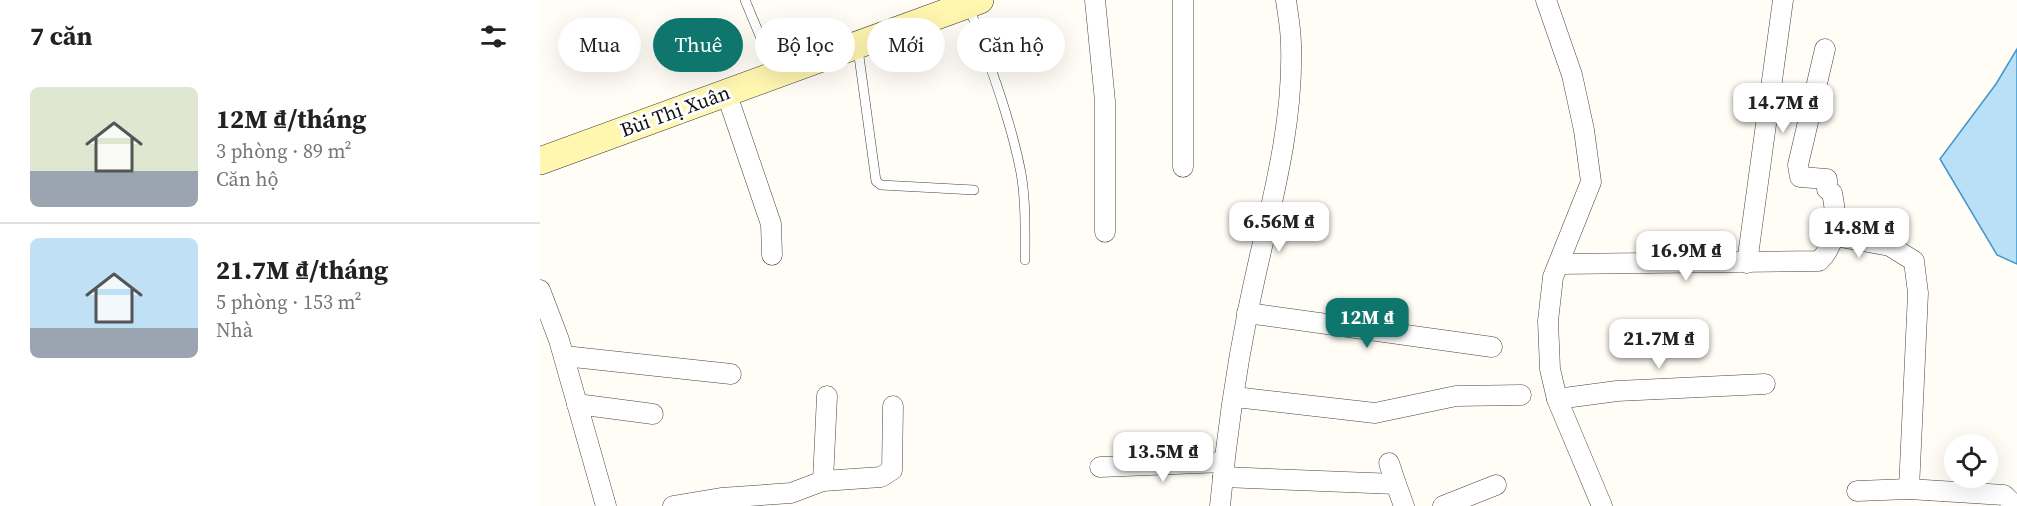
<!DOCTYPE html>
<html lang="vi">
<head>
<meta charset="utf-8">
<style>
  :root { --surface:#fff; --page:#f2f2f2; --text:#222; --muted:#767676; --line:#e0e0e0; --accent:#0f766e }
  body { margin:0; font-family:"Source Serif 4",serif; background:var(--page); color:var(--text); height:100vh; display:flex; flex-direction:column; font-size:22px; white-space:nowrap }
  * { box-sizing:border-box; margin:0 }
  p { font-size:20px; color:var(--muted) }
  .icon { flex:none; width:33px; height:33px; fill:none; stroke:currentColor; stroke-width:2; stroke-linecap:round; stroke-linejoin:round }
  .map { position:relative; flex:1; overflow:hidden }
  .panel { display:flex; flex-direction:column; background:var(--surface); width:540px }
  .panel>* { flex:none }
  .banner { position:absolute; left:18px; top:18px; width:570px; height:54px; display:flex; gap:12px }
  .tools { position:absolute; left:1404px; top:434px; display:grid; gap:12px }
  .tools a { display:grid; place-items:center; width:54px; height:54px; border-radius:50%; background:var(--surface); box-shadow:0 6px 24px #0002; font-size:30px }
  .price { position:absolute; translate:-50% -51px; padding:0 14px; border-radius:12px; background:#fff; color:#222; font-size:20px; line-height:39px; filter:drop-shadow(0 2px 3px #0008) }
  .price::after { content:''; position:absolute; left:50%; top:36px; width:18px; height:14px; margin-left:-9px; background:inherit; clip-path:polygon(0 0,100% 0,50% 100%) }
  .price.current { background:var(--accent); color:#fff }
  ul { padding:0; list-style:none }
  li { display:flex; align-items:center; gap:18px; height:150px; padding:0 30px }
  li+li { border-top:2px solid var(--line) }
  li span { display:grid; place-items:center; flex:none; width:168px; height:120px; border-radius:9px; color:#555 }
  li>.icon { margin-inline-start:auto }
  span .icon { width:72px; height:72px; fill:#fffc; stroke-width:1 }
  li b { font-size:26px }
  h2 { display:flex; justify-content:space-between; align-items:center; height:72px; padding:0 30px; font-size:26px }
  .pill { padding:0 21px; border-radius:27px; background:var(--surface); box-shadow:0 6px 24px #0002; font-size:21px; line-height:54px }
  .pill.current { background:var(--accent); color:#fff }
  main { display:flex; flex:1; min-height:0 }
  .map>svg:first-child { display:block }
  .water { fill:#b9e0f7; stroke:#3f96cf; stroke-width:1.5 }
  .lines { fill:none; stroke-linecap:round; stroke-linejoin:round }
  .service-casing { stroke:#444; stroke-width:10 }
  .minor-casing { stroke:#444; stroke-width:21 }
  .secondary-casing { stroke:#333; stroke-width:28 }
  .service { stroke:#fff; stroke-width:9 }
  .minor { stroke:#fff; stroke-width:20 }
  .secondary { stroke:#fff6b0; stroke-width:27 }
  .labels { text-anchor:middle; stroke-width:6; stroke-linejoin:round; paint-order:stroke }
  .street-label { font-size:20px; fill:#111; stroke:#fff }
</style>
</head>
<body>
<main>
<section class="panel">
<h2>7 căn<svg class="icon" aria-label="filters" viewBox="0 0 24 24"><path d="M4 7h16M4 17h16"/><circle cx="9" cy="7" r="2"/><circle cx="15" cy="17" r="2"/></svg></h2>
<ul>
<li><span style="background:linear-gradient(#dfe7d0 70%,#9aa5b1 0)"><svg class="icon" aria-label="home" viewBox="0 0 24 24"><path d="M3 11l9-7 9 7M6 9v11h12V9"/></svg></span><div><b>12M ₫/tháng</b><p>3 phòng · 89 m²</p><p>Căn hộ</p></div></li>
<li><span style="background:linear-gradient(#bfe0f5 75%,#9aa5b1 0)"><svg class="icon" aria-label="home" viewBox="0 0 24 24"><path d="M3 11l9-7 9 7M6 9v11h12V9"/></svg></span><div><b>21.7M ₫/tháng</b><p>5 phòng · 153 m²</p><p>Nhà</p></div></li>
</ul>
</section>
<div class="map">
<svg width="1477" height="506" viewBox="0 0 1477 506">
  <rect width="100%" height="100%" fill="#fffdf5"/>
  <polygon class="water" points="1477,49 1477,264 1457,255 1400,159 1456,84"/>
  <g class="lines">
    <defs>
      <g id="service">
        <polyline points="205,0 235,72"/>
        <path d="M429,6C448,61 470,116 481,173C486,202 485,231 485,260"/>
        <polyline points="318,49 336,181 341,185 434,190"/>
      </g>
      <g id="minor">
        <polyline points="555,0 565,101 565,232"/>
        <polyline points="643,0 643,167"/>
        <polyline points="1006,0 1032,75 1044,130 1051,182 1013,277 1008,321 1010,369 1017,399 1062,506"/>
        <polyline points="186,92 231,224 232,255"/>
        <polyline points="1295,236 1350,246 1374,261 1378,293 1369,489"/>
        <polyline points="1207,263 1243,0"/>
        <path d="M1019,264L1279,261C1298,243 1297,216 1292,193L1287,189V179L1260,177L1258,165L1285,49"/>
        <polyline points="0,290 19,340 66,506"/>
        <polyline points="707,313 952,347"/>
        <polyline points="24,356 191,374"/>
        <polyline points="695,397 835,413 916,396 981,395"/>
        <polyline points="1017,399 1077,391 1225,384"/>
        <polyline points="37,404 113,414"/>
        <polyline points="849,463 856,484"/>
        <polyline points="560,467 684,462"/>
        <polyline points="683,477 856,484 864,506"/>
        <polyline points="283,481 287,396"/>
        <polyline points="1317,491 1369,489 1464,495 1475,506"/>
        <polyline points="133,506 181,498 251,493 283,481 341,477 352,470 353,406"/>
        <path d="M680,506C686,441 695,376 708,311C725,224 754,135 751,45C751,30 748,15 746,0"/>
        <polyline points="903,506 956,485"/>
      </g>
      <polyline id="secondary" points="0,161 440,0"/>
    </defs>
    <use href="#service" class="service-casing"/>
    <use href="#minor" class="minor-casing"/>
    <use href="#secondary" class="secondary-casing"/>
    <use href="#service" class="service"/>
    <use href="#minor" class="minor"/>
    <use href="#secondary" class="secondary"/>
  </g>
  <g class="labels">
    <g class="street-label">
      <text transform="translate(135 111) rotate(-20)" y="7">Bùi Thị Xuân</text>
    </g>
  </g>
</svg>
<div class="tools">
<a><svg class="icon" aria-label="locate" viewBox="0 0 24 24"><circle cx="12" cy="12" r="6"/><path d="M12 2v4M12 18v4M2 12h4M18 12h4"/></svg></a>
</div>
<b class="price" style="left:1243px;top:134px">14.7M ₫</b>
<b class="price" style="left:739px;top:253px">6.56M ₫</b>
<b class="price" style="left:1319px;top:259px">14.8M ₫</b>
<b class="price" style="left:1146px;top:282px">16.9M ₫</b>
<b class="price current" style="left:827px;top:349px">12M ₫</b>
<b class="price" style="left:1119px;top:370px">21.7M ₫</b>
<b class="price" style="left:623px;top:483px">13.5M ₫</b>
<div class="banner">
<a class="pill">Mua</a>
<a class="pill current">Thuê</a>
<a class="pill">Bộ lọc</a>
<a class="pill">Mới</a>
<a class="pill">Căn hộ</a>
</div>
</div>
</main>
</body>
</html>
